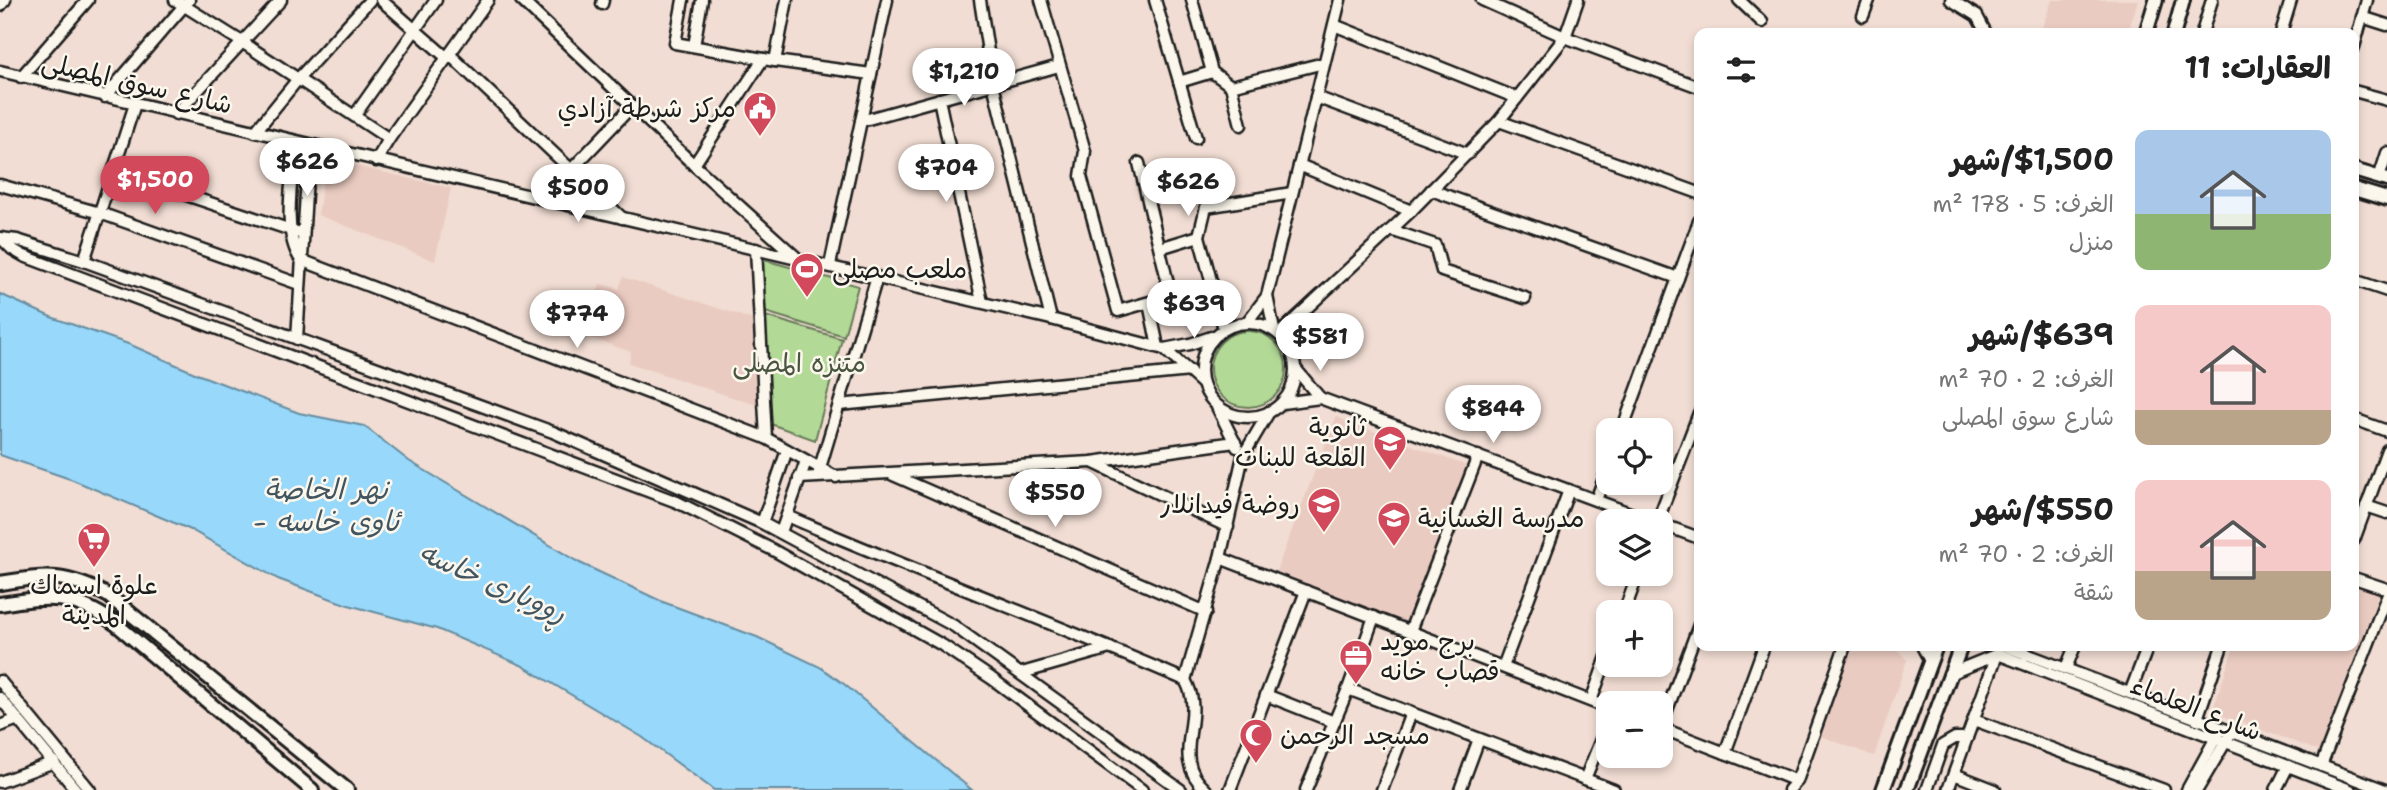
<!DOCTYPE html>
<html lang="ar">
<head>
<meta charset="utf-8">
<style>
  :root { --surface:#fff; --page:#f6f6f6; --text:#222; --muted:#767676; --accent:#d1495b }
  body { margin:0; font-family:"Shantell Sans","Playpen Sans Arabic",sans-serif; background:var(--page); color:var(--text); direction:rtl; height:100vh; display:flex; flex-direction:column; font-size:26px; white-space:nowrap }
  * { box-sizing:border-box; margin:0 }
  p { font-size:23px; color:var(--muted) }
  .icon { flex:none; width:38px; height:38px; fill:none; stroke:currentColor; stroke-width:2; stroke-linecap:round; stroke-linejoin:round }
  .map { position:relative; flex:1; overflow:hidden; direction:ltr }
  .details { position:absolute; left:1694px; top:28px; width:665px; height:623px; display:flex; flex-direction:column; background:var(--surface); border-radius:14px; box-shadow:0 4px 10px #0003; direction:rtl }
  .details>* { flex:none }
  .fabs { position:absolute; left:1596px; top:418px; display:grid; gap:14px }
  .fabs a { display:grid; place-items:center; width:77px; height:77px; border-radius:14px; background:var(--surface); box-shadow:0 4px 10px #0003; font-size:35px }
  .price { position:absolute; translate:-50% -60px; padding:0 16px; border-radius:24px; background:#fff; color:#222; font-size:23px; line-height:46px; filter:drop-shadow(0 2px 4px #0008) }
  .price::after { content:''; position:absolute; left:50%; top:42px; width:21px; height:16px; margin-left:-10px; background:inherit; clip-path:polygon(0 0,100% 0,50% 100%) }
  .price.selected { background:var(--accent); color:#fff }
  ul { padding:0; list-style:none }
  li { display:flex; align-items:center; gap:21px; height:175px; padding:0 28px }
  li span { display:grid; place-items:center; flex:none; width:196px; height:140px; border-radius:14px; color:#555 }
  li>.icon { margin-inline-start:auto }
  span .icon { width:84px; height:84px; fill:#fffc; stroke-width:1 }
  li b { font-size:30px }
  h2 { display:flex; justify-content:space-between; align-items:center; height:84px; padding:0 28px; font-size:30px }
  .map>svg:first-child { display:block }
  .built { fill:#eacbc1 }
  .green { fill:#b2d996; stroke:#677a59; stroke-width:2 }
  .water { fill:#98d8fa; stroke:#668da1; stroke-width:2 }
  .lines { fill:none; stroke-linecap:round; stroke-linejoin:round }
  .minor-casing { stroke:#1c1c1c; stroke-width:15 }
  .major-casing { stroke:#1c1c1c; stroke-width:18 }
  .minor { stroke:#fbf7ec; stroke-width:10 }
  .major { stroke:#fbf7ec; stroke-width:12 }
  .labels { text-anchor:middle; stroke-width:5; stroke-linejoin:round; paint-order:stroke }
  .street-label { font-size:26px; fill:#1c1c1c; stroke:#fbf7ec }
  .poi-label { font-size:26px; fill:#1c1c1c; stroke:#fbf7ec; text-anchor:start }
  .park-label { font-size:26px; fill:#495541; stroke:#fbf7ec }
  .water-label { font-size:28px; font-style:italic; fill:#41545f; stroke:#fbf7ec }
</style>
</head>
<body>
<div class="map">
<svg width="2387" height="790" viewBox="0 0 2387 790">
  <rect width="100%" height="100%" fill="#f1ddd3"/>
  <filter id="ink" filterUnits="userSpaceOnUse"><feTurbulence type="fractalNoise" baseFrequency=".0143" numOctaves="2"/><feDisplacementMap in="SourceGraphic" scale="14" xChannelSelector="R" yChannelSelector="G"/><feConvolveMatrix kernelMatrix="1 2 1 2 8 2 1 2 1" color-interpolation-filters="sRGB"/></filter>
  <g filter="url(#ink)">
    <g class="built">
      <polygon points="2052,0 2138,0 2128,33 2040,33"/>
      <polygon points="326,159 451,188 435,261 318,215"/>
      <polygon points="623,277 754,320 759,406 629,363 631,352 583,335 600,284 619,289"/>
      <polygon points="1336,417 1467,466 1407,625 1276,571"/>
      <polygon points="2354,585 2379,593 2319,751 2212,712 2234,646 2354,646"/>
      <polygon points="1853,646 1894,646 1907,660 1874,756 1821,736"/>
    </g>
    <g class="green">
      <polygon points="757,258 858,286 844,336 762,311"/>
      <polygon points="762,315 842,339 815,440 765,422"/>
      <circle cx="1248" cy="369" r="38"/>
    </g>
    <polygon class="water" points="0,294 51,317 131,345 197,374 299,413 364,426 409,461 580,563 663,602 757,637 820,667 844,684 972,790 714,790 642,737 521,665 437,629 345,604 278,579 191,530 73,480 0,455"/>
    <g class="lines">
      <defs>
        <g id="minor">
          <polyline points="175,0 242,42 389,139"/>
          <polyline points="381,0 446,57"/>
          <polyline points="521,0 694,165 797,258"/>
          <polyline points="683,0 675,43 775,61 871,74"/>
          <polyline points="980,0 993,84 1051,319"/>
          <polyline points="1041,0 1085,151 1081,176 1118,311 1171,296 1139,163"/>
          <polyline points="1155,0 1196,138"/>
          <polyline points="1192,0 1212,72 1231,86 1241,125"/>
          <polyline points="1482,0 1565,37 1699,87"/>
          <polyline points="1739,0 1762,22"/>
          <polyline points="1951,0 1977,16 1986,33"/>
          <polyline points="602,4 603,0"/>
          <polyline points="0,6 5,0"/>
          <polyline points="1863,16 1869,0"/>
          <polyline points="2362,17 2387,25"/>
          <polyline points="1334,25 1517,98"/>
          <polyline points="2202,33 2212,0"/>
          <polyline points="2281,33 2291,0"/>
          <polyline points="694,46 702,0"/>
          <polyline points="2354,47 2367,0"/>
          <polyline points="449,54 622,218"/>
          <polyline points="775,61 787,0"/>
          <polyline points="0,71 1051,319 1164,349 1203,384"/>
          <polyline points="21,77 88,0"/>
          <polyline points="1179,82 1212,72"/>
          <polyline points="1231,86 1324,63"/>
          <polyline points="2354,91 2387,100"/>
          <polyline points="105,97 189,0"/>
          <polyline points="1316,97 1468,154"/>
          <polyline points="939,99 982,302"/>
          <polyline points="176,114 281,0"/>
          <polyline points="355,115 436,0"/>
          <polyline points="861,121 1059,66"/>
          <polyline points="1499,121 1699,193"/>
          <polyline points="255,132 298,79 370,0"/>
          <path d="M295,142C293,176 281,232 301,260L766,438L836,477"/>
          <polyline points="376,161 389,139 488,0"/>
          <polyline points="694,165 763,59"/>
          <polyline points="1299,165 1411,211"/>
          <polyline points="571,170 632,106"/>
          <polyline points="114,171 303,234"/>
          <polyline points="2379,178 2387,153"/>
          <polyline points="0,185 100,213 299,284"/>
          <polyline points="1431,190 1678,278"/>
          <polyline points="1391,230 1435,245 1442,271 1525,298"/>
          <polyline points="0,238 17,240 84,261 553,432 762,523 954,626 1181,790"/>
          <polyline points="1,238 12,249 24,256 677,502 773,550 942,645 991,678 1142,790"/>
          <polyline points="1160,248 1199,236"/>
          <polyline points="756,249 766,438"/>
          <polyline points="84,261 135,104"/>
          <polyline points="830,265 887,0"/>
          <polyline points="2354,280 2387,291"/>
          <polyline points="1149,303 1158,347"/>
          <polyline points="1247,322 1267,296"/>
          <circle cx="1248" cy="370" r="47"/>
          <polyline points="1224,329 1199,236 1206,207 1292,193"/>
          <polyline points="1274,330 1267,296 1340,0"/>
          <polyline points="1279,334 1411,211 1499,121 1565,37 1578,0"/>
          <polyline points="297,339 309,145"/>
          <polyline points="1164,349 1190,344 1214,336"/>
          <polyline points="1295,368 1320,398"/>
          <polyline points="1282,403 1320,398 1654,522"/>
          <polyline points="839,405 1190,371"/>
          <polyline points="1217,407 1237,447"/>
          <polyline points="2354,419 2387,431"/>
          <polyline points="1622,430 1699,221"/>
          <polyline points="1092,462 1228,527"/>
          <polyline points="819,471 877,277"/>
          <polyline points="893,475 1206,612"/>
          <polyline points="799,478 1092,462 1235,442"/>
          <polyline points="1596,500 1608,468"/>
          <polyline points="2366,506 2387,513"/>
          <path d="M787,516C919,573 1054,623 1185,680C1208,719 1167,755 1206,790"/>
          <polyline points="1657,522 1699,413"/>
          <polyline points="762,523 787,450"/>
          <polyline points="1661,524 1699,538"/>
          <polyline points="781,532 806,461"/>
          <polyline points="2354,540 2387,450"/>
          <polyline points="1220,558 1608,708"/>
          <polyline points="2354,578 2387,589"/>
          <polyline points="1624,612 1638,574"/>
          <polyline points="1410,631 1478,456"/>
          <polyline points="1922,646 1930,661"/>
          <polyline points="2005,646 2385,790"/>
          <polyline points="1503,667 1569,490"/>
          <polyline points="2066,668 2075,646"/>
          <polyline points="1022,673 1110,648"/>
          <polyline points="1949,674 1998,654 2350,790"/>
          <polyline points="1185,680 1220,558 1243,456 1269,412"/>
          <polyline points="0,681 90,790"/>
          <polyline points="1348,689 1614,790"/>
          <polyline points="2130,693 2148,646"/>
          <polyline points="1266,695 1334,722"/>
          <polyline points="0,698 76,790"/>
          <polyline points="1591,701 1608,654"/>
          <polyline points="2197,719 2222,646"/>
          <polyline points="1974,720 2164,790"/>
          <polyline points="0,726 18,719"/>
          <polyline points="1661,726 1699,625"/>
          <polyline points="1661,728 1797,781"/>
          <polyline points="1725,753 1764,646"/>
          <polyline points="2321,766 2387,596"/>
          <polyline points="1954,774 1995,790"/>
          <polyline points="1585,779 1608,722"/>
          <polyline points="0,782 54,762"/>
          <polyline points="1230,790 1306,591"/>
          <polyline points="1306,790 1348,689 1374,617"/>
          <polyline points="1382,790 1411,713"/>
          <polyline points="1460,790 1479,739"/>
          <polyline points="1789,790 1797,781 1845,646"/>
          <polyline points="1927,790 1943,745 1955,738 1967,738"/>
          <polyline points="1948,790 1998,652"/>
          <polyline points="2187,790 2219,732"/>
          <polyline points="2197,790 2229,736"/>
          <polyline points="2276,790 2288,766"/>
        </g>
        <g id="major">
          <polyline points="2146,33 2156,0"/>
          <polyline points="2174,33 2183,0"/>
          <polyline points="2354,170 2387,180"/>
          <polyline points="2354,189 2387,199"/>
          <path d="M0,583C49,575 65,573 109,596L347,790"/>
          <path d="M0,604C51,596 71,593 116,624L312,790"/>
          <polyline points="1883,790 1936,646"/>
          <polyline points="1907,790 1961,646"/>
        </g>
      </defs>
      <use href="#minor" class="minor-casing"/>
      <use href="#major" class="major-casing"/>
      <use href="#minor" class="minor"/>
      <use href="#major" class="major"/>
    </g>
  </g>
  <defs>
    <symbol id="civic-pin" viewBox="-11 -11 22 30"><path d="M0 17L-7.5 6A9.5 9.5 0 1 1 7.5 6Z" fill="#d1495b" stroke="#fbf7ec"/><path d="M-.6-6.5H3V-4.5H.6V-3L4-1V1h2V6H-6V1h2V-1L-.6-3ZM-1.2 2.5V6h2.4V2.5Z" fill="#fff"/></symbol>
    <symbol id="stadium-pin" viewBox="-11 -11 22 30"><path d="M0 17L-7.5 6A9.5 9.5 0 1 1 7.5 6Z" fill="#d1495b" stroke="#fbf7ec"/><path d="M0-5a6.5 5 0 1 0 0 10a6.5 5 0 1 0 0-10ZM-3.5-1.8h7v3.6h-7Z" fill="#fff"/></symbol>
    <symbol id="school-pin" viewBox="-11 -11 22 30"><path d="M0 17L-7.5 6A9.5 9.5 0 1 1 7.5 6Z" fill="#d1495b" stroke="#fbf7ec"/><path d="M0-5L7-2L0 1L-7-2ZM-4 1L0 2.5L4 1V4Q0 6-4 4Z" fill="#fff"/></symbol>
    <symbol id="supermarket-pin" viewBox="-11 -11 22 30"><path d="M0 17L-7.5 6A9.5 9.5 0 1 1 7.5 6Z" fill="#d1495b" stroke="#fbf7ec"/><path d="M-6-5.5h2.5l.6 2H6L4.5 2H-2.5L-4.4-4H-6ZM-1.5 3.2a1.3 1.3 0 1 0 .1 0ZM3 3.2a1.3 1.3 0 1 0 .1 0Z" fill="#fff"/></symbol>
    <symbol id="office-pin" viewBox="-11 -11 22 30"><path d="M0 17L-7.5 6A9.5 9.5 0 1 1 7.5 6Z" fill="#d1495b" stroke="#fbf7ec"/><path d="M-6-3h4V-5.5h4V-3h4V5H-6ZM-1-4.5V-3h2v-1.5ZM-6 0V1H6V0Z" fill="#fff"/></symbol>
    <symbol id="mosque-pin" viewBox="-11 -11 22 30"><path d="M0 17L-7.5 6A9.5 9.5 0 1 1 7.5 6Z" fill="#d1495b" stroke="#fbf7ec"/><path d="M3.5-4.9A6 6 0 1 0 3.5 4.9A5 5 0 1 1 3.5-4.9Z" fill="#fff"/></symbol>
  </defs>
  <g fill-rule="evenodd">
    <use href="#civic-pin" x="741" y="89" width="38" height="52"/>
    <use href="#stadium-pin" x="788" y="250" width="38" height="52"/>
    <use href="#school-pin" x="1371" y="423" width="38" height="52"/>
    <use href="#school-pin" x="1305" y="485" width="38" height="52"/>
    <use href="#school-pin" x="1375" y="499" width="38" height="52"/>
    <use href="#supermarket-pin" x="75" y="520" width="38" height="52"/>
    <use href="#office-pin" x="1337" y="637" width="38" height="52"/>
    <use href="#mosque-pin" x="1237" y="716" width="38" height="52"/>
  </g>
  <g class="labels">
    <g class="street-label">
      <text transform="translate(137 83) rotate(13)" y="9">شارع سوق المصلى</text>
      <text transform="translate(2196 708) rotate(21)" y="9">شارع العلماء</text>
    </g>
    <g class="poi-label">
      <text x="736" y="117" text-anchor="end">مركز شرطة آزادي</text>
      <text x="832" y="278">ملعب مصلى</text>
      <text x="1366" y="436" text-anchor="end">ثانوية<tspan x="1366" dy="30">القلعة للبنات</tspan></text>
      <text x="1300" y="513" text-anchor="end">روضة فيدانلار</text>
      <text x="1418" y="527">مدرسة الغسانية</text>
      <text x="94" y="594" text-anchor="middle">علوة اسماك<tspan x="94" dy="30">المدينة</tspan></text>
      <text x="1380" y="650">برج مويد<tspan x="1380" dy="30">قصاب خانه</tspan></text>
      <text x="1280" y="744">مسجد الرحمن</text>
    </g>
    <g class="park-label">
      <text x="799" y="372">متنزه المصلى</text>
    </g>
    <g class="water-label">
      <text x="326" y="499">نهر الخاصة<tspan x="326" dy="32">- ئاوی خاسە</tspan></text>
      <text transform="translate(493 582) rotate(24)" y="10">ڕووباری خاسە</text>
    </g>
  </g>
</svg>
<div class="fabs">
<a><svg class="icon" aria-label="locate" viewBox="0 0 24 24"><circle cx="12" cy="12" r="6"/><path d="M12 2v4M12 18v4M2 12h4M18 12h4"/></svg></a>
<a><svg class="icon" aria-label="layers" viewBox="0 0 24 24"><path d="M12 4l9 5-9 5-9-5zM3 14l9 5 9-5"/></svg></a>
<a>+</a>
<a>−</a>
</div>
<b class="price" style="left:964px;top:108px">$1,210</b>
<b class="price" style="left:307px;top:198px">$626</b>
<b class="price" style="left:946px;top:204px">$704</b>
<b class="price selected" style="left:155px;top:216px">$1,500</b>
<b class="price" style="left:1188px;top:218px">$626</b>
<b class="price" style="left:578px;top:224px">$500</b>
<b class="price" style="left:1194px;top:340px">$639</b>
<b class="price" style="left:577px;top:350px">$774</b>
<b class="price" style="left:1320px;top:373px">$581</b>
<b class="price" style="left:1493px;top:445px">$844</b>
<b class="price" style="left:1055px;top:529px">$550</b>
<section class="details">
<h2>العقارات: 11<svg class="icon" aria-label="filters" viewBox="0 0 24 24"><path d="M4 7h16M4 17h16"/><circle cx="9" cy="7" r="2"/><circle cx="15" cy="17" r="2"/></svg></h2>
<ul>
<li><span style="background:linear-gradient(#a9c7e8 60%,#8fb573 0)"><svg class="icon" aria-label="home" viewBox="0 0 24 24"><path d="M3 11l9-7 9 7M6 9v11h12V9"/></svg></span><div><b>$1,500/شهر</b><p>الغرف: 5 · 178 m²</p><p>منزل</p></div></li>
<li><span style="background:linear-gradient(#f6c9c9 75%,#b9a48a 0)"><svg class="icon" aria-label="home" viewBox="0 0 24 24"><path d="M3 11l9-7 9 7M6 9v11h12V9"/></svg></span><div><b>$639/شهر</b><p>الغرف: 2 · 70 m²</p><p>شارع سوق المصلى</p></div></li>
<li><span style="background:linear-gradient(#f6c9c9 65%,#b9a48a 0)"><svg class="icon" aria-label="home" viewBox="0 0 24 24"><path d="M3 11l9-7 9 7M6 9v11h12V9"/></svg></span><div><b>$550/شهر</b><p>الغرف: 2 · 70 m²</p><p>شقة</p></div></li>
</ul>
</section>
</div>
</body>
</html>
